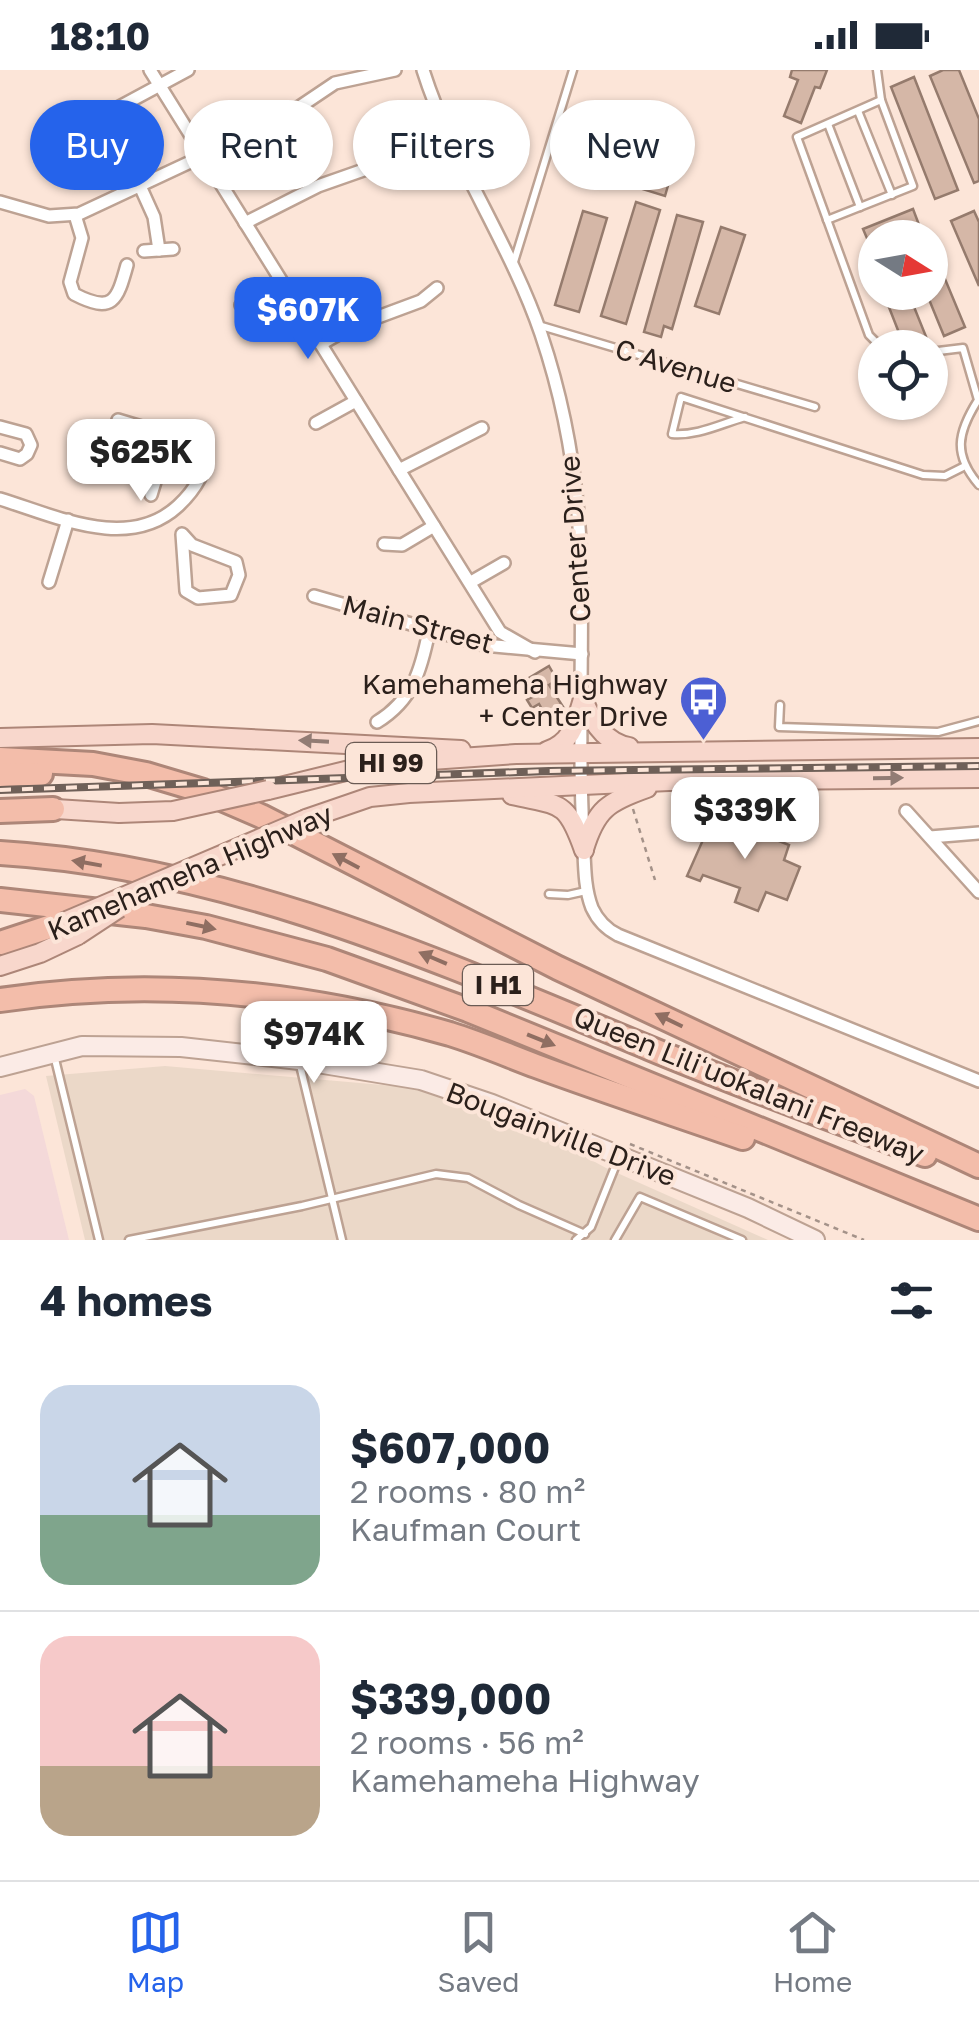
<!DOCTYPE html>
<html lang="en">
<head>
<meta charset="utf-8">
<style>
  :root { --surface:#fff; --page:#f6f6f7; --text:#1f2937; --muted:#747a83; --line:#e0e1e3; --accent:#2563eb }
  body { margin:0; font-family:"Golos Text",sans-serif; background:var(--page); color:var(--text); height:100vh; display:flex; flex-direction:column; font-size:38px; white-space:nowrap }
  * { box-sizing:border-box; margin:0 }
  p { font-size:32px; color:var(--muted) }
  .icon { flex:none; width:55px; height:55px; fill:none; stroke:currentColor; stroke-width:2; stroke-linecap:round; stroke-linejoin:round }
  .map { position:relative; height:1170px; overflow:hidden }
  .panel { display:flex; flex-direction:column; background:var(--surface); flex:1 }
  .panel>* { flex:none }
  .guide { position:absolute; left:30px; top:30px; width:920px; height:90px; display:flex; gap:20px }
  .needle { width:65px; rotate:101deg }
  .fabs { position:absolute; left:858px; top:150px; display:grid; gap:20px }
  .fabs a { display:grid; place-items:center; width:90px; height:90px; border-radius:50%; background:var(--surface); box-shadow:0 2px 8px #0004; font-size:50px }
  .price { position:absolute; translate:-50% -85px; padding:0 22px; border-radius:20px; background:#fff; color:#222; font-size:32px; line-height:65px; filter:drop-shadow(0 2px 5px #0008) }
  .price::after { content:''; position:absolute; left:50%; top:60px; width:30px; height:22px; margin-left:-15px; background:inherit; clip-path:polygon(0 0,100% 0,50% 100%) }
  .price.selected { background:var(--accent); color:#fff }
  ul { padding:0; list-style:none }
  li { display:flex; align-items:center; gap:30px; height:250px; padding:0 40px }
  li+li { border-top:2px solid var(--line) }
  li span { display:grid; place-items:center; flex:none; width:280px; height:200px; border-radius:30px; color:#555 }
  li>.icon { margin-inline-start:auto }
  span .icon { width:120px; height:120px; fill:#fffc; stroke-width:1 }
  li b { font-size:42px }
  h2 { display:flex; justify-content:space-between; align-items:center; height:120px; padding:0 40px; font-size:42px }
  .tag { padding:0 35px; border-radius:45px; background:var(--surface); box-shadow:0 2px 8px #0004; font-size:35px; line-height:90px }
  .tag.selected { background:var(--accent); color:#fff }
  .status { display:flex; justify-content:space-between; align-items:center; height:70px; padding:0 50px; background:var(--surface); direction:ltr }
  .status svg { height:28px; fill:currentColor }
  .dock { display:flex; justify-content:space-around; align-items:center; height:140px; border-top:2px solid var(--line); background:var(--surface); font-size:28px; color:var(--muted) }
  .dock a { display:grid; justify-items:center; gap:5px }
  .dock .selected { color:var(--accent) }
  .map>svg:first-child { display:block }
  .commercial { fill:#ebd8c8 }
  .education { fill:#f4d9d9 }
  .building { fill:#d5b7a7; stroke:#957b6d; stroke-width:2.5 }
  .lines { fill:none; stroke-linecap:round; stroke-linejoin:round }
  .lane-casing { stroke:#bda293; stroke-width:11 }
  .street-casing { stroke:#bda293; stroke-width:16 }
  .secondary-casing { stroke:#bda293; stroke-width:22 }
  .primary-casing { stroke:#ad8678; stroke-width:22 }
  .highway-casing { stroke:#ad8678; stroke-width:28 }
  .path { stroke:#a49289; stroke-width:2.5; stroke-dasharray:5 5; stroke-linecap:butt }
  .lane { stroke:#fff; stroke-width:6 }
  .street { stroke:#fff; stroke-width:11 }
  .secondary { stroke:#fbebe6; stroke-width:18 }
  .primary { stroke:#f8d7cc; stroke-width:18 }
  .highway { stroke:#f3bdaa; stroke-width:22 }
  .rail-casing { stroke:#6f6058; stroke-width:8 }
  .rail { stroke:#fce5d8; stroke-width:4; stroke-dasharray:11; stroke-linecap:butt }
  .primary-bridge-casing { stroke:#ad8678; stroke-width:22; stroke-linecap:butt }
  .primary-bridge { stroke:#f8d7cc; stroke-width:18 }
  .oneway { fill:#927c74 }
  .oneway2 { fill:#8f6e62 }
  .labels { text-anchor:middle; stroke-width:8; stroke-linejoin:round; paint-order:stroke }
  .shield { fill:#fce5d8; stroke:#6a5b54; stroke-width:2.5 }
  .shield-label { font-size:25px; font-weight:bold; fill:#2b201b }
  .street-label { font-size:28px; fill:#2b201b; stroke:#fce5d8 }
  .poi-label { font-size:28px; fill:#2b201b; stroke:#fce5d8; text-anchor:end }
</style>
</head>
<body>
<div class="status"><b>18:10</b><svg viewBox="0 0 49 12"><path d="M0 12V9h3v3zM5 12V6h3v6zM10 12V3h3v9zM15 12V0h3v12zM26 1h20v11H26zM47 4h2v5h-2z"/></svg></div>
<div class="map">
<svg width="979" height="1170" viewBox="0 0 979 1170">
  <rect width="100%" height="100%" fill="#fce5d8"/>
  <polygon class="commercial" points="165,996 417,1018 527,1055 606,1098 768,1170 85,1170 46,1006"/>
  <polygon class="education" points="25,1019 34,1026 69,1170 0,1170 0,1025"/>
  <g class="building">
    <polygon points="792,0 827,0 820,18 815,17 801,53 784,46 798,10 790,7"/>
    <polygon points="943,0 959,0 979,49 979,111 974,113 930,6"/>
    <polygon points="914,7 958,120 935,129 891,17"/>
    <polygon points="657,55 683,63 665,126 639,118"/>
    <polygon points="636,132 660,140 626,254 601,246"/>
    <polygon points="913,139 921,160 903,168 875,168 875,179 872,180 863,159"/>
    <polygon points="583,141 607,148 579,242 555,235"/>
    <polygon points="974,141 979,152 979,216 951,151"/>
    <polygon points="677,145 703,152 672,259 664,256 661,267 644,262"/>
    <polygon points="721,157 745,165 719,244 695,236"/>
    <polygon points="930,173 965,257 944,266 926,222 930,222"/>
    <polygon points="883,222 908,222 929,274 905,278"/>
    <polygon points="549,596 557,610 549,615 567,643 555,651 551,645 547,648 539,634 532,638 527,630 534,626 524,611"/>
    <polygon points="714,745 789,775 784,790 800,797 787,830 766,822 758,841 735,832 740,818 703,805 700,811 687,806"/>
    <polygon points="769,747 792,756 788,766 765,757"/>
  </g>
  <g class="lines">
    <defs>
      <g id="lane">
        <polyline points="881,30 797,67 869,265 882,278"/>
        <polyline points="858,41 892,125"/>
        <polyline points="828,54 860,137"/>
        <polyline points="827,150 913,116 881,30 877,0"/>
        <polyline points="513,195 573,0"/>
        <polyline points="538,255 815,337"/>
        <path d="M930,282L963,278L978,330C957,363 953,385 979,415"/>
        <path d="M745,347C720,354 698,366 672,364L681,327L923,405L945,406L963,397"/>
        <polyline points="780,635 779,657 938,662 979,651"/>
        <polyline points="549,824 568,825 586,821"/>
        <polyline points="54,985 99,1170"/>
        <polyline points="299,991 342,1170"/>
        <polyline points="129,1170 302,1136 436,1104 468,1108 519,1135 585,1164"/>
        <polyline points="576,1170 591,1157 619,1087"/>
        <polyline points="615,1170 640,1127 742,1170"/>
      </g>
      <g id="street">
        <polyline points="150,0 500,562 535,582"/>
        <path d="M423,0C452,92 510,173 541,264C566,338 579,419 581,496C583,585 578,674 583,763C585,788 583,815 592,838C598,851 606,859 618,865L979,1011"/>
        <polyline points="84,56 188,0"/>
        <polyline points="140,116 154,147 159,180"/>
        <polyline points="0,132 49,146 79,144 280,50 335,13 395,0"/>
        <path d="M75,145L82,168L70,212L74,224C113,244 117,231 127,195"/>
        <polyline points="245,153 318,116 375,96"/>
        <polyline points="144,181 173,179"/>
        <polyline points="241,235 284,214"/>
        <polyline points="321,274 351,257 421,231 437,218"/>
        <polyline points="316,353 356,331"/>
        <polyline points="0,357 26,364 31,375 27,384 20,389 0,383"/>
        <polyline points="399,400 482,358"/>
        <polyline points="151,425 169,366"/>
        <path d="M0,429C56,446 128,482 178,436C194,421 206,403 206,382L195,373L118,350"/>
        <polygon points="182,464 192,475 236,492 239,505 231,525 198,528 186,521"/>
        <polyline points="384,474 402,475 434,456"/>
        <polyline points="49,512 68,450"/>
        <polyline points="471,512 504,493"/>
        <polyline points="314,526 484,575 582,584"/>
        <path d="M377,652C413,630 421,600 429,561"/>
        <polyline points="906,741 979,822"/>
        <polyline points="930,767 979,763"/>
      </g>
      <polyline id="secondary" points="0,997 82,976 181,977 299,990 421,1010 492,1034 748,1138 815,1170"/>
      <g id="primary">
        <path d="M583,629C591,650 605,673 629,677"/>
        <polyline points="0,668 152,664 461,680"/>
        <path d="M547,681C572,673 576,652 583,629"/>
        <polyline points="268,720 374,694 516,684 979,678"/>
        <path d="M512,725C560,736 566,729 584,780"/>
        <polyline points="40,738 119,743"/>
        <polyline points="306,749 370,727 409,723 669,711 979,708"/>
        <path d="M584,779C596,739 608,732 647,718"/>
        <polyline points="0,896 40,883 78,865"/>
      </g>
      <g id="highway">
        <polyline points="0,689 93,694 146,704 203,721 261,746 558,898 979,1096"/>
        <polyline points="0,705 41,704"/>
        <polyline points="0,741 53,739"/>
        <path d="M0,783C231,797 439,891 649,978C740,1016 833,1049 925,1085"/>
        <polyline points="0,830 146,846 206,857 327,889 468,940 979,1149"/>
        <polyline points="0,873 64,852"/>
        <path d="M0,930C152,907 303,922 450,964C479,973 507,985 536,996C604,1021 674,1044 743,1068"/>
      </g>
    </defs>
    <use href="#lane" class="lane-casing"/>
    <use href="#street" class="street-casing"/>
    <use href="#secondary" class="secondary-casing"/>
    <use href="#primary" class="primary-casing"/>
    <use href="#highway" class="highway-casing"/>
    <g class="path">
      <polyline points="633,739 655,810"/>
      <polyline points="630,1074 864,1170"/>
    </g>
    <use href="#lane" class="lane"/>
    <use href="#street" class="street"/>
    <use href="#secondary" class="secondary"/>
    <use href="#primary" class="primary"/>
    <use href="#highway" class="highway"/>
    <defs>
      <polyline id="rail" points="0,720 549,701 979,696"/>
    </defs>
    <use href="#rail" class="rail-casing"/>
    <use href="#rail" class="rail"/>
    <defs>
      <g id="primary-bridge">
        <polyline points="119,743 173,741 268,720"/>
        <polyline points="64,852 306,749"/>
        <polyline points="78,865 119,838"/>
      </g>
    </defs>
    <use href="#primary-bridge" class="primary-bridge-casing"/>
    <use href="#primary-bridge" class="primary-bridge"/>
  </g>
  <defs><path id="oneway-solid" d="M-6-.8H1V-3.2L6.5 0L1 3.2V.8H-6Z" transform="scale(2.5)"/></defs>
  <g class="oneway">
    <use href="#oneway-solid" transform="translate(314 671) rotate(-177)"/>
    <use href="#oneway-solid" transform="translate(888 708) rotate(-1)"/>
  </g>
  <g class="oneway2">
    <use href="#oneway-solid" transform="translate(346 791) rotate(-152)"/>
    <use href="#oneway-solid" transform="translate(87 793) rotate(-170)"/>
    <use href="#oneway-solid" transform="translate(201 856) rotate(12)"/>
    <use href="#oneway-solid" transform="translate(433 888) rotate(-157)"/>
    <use href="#oneway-solid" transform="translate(669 950) rotate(-154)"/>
    <use href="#oneway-solid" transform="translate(541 970) rotate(22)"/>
  </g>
  <defs>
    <symbol id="bus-pin" viewBox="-11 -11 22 30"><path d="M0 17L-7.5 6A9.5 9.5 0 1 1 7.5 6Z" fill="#4c5fd4" stroke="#fce5d8"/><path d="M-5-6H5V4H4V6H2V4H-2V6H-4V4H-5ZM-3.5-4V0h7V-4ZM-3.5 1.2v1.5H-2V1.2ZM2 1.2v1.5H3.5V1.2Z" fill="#fff"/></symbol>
  </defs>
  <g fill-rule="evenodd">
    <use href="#bus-pin" x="676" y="602" width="55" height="75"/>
  </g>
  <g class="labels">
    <g class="shield">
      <rect x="346" y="673" width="90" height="40" rx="8"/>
      <rect x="463" y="895" width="70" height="40" rx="8"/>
    </g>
    <g class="shield-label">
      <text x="391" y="702">HI 99</text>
      <text x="498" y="924">I H1</text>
    </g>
    <g class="street-label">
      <text transform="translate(676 296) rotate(17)" y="10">C Avenue</text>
      <text transform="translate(575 469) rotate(-94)" y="10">Center Drive</text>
      <text transform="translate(418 554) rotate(15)" y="10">Main Street</text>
      <text transform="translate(190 802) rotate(-23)" y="10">Kamehameha Highway</text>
      <text transform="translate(749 1015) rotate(22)" y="10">Queen Liliʻuokalani Freeway</text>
      <text transform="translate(561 1064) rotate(21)" y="10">Bougainville Drive</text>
    </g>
    <g class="poi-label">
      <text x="668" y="624">Kamehameha Highway<tspan x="668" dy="32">+ Center Drive</tspan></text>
    </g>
  </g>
</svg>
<div class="fabs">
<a><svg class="needle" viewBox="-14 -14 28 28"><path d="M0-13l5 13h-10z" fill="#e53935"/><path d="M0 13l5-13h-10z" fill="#747a83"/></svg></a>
<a><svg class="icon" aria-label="locate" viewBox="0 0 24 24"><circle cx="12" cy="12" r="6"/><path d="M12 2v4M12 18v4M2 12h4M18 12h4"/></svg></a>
</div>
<b class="price selected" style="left:308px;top:292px">$607K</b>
<b class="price" style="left:141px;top:434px">$625K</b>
<b class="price" style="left:745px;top:792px">$339K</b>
<b class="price" style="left:314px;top:1016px">$974K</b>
<div class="guide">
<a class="tag selected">Buy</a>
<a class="tag">Rent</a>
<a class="tag">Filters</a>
<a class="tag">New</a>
</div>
</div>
<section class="panel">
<h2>4 homes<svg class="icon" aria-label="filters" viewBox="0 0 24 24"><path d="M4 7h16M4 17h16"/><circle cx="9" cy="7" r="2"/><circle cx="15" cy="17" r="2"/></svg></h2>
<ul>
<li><span style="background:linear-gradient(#c9d6e8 65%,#7fa58c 0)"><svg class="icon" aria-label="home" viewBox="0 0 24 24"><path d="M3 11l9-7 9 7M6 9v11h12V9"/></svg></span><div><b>$607,000</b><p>2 rooms · 80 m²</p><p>Kaufman Court</p></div></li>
<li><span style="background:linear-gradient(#f6c9c9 65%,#b9a48a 0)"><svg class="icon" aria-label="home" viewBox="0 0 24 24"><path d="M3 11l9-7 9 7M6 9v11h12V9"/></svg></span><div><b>$339,000</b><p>2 rooms · 56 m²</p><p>Kamehameha Highway</p></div></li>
</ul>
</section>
<nav class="dock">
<a class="selected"><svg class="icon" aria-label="map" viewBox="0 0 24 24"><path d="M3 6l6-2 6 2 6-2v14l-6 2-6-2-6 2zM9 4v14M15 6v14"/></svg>Map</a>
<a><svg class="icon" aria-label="saved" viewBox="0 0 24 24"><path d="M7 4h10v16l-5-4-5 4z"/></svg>Saved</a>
<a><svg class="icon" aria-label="home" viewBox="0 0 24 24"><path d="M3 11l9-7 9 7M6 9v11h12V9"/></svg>Home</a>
</nav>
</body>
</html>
